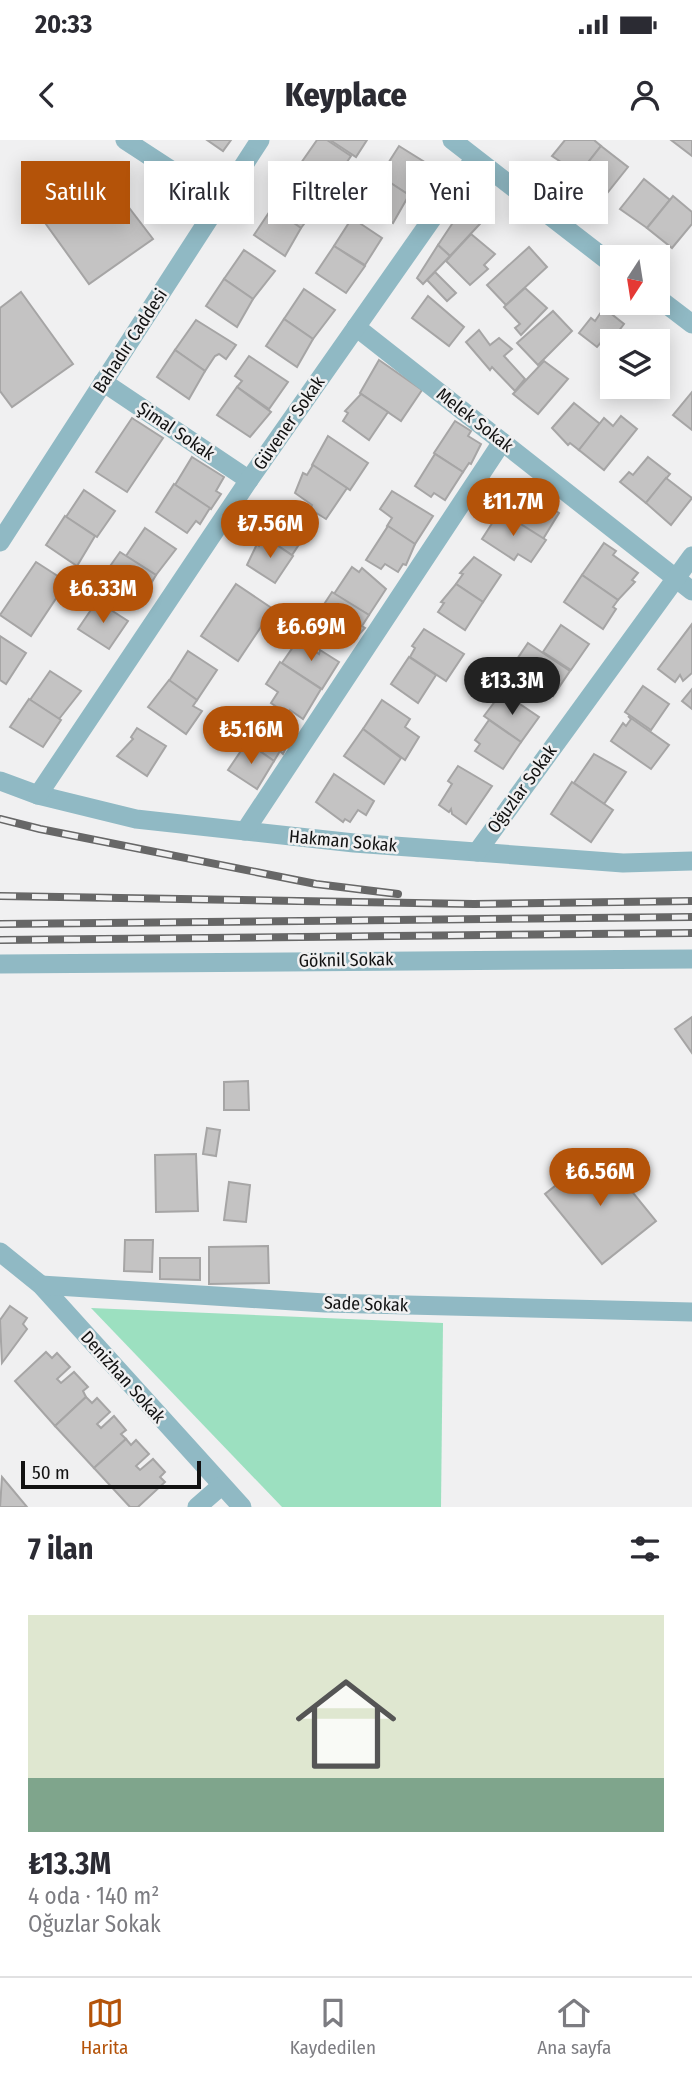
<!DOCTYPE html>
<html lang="tr">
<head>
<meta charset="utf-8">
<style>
  :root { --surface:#fff; --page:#f2f2f3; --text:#2b2b33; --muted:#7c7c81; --line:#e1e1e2; --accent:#b45309 }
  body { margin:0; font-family:"Fira Sans Condensed",sans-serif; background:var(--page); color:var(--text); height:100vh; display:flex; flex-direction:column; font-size:26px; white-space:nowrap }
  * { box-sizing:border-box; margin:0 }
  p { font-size:23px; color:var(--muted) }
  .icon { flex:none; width:38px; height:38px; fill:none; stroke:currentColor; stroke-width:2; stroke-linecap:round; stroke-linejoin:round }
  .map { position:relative; height:1367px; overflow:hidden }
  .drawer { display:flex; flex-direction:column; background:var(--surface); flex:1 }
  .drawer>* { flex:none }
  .hud { position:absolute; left:21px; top:21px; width:651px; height:63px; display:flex; gap:14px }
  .needle { width:46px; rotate:192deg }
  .buttons { position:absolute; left:600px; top:105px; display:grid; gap:14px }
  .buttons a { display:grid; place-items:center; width:70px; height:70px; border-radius:0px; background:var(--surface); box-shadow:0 4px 18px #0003; font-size:35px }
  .scale { position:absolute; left:21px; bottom:18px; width:180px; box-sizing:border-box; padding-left:7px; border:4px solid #121212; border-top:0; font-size:19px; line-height:24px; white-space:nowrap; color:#121212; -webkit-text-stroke:5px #f0f0f1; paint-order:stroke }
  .price { position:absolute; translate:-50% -60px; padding:0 16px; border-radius:24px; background:var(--accent); color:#fff; font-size:23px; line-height:46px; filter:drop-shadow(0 2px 4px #0008) }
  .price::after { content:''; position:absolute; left:50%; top:42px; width:21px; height:16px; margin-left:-10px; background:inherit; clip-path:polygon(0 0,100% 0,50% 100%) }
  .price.selected { background:#222; color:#fff }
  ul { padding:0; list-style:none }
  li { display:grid; align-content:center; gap:14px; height:371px; padding:0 28px }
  li span { display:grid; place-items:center; height:217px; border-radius:0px; color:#555 }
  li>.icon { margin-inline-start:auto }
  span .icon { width:126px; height:126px; fill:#fffc; stroke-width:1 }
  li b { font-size:30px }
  h2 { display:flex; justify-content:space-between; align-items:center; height:84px; padding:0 28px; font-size:30px }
  .tag { padding:0 24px; border-radius:0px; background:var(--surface); box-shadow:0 4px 18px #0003; font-size:24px; line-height:63px }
  .tag.selected { background:var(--accent); color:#fff }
  .status { display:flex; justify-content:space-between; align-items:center; height:49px; padding:0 35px; background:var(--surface); direction:ltr }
  .status svg { height:19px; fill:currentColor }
  header { display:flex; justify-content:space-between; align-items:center; height:91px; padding:0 28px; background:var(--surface); font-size:32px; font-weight:800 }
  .menu { display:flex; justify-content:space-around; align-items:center; height:98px; border-top:2px solid var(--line); background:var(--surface); font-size:19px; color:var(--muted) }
  .menu a { display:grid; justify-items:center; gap:4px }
  .menu .selected { color:var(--accent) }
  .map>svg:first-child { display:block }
  .green { fill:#9ce0c0 }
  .building { fill:#c4c3c3; stroke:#a6a5a5; stroke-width:2 }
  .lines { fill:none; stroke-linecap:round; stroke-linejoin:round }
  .street { stroke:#90b9c4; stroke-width:19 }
  .rail-casing { stroke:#676767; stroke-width:8 }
  .rail { stroke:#f0f0f1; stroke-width:5; stroke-dasharray:16; stroke-linecap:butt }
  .labels { text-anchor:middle; stroke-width:5; stroke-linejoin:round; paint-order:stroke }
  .street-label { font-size:18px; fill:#121212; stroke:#f0f0f1 }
</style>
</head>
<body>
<div class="status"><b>20:33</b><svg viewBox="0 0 49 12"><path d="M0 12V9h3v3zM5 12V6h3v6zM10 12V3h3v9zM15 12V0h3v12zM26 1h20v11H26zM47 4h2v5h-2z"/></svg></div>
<header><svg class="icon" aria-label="back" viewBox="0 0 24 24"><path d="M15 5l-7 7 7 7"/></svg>Keyplace<svg class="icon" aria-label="person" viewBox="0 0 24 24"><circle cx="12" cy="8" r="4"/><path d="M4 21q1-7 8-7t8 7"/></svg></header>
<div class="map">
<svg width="692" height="1367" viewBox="0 0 692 1367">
  <rect width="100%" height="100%" fill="#f0f0f1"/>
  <polygon class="green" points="91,1168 443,1183 441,1367 282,1367"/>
  <g class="building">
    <polygon points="207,0 231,0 223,11"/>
    <polygon points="317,0 327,0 351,16 332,44 301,23"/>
    <polygon points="330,0 367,0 356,17"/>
    <polygon points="565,0 594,0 601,6 579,34 552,16"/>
    <polygon points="671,0 692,0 692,16"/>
    <polygon points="399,6 431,26 409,55 380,36"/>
    <polygon points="601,6 628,27 604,57 579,34"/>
    <polygon points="101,31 153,99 89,144 38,73"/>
    <polygon points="380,36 409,55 393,83 361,62"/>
    <polygon points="292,38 323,59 301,88 272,68"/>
    <polygon points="644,39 670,60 647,88 620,69"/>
    <polygon points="673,56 692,72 692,84 672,108 647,88"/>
    <polygon points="476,60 491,72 450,116 438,105 456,78 459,81"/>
    <polygon points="272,68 301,88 285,116 254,95"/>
    <polygon points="352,78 382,98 365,125 334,106"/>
    <polygon points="471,94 495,114 484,125 488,129 470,145 446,121"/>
    <polygon points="438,105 450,116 423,144 417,138"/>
    <polygon points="334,106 365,126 346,153 316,133"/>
    <polygon points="529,107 547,127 506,165 487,145"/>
    <polygon points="244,110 275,131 253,159 224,139"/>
    <polygon points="435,132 456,153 447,161 427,140"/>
    <polygon points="224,139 253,159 237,187 206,166"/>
    <polygon points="525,148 547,168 521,195 515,188 520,184 504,167"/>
    <polygon points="304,149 335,170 313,199 284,179"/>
    <polygon points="21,152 73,224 12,267 0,251 0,168"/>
    <polygon points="428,156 464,187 449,206 412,178"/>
    <polygon points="604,168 624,184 608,205 603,200 597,207 579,193 591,178 595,181"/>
    <polygon points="553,171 572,191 538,225 517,203"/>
    <polygon points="284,179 313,199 297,227 266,206"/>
    <polygon points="196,180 236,205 226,219 219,214 215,216 205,231 175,210"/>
    <polygon points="479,190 490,205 499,198 512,209 504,216 525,239 515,251 492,227 490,230 466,202"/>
    <polygon points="634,191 646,201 626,201"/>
    <polygon points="175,210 205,231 189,259 157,237"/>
    <polygon points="249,216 288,242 269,269 237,247 242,241 235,236"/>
    <polygon points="379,220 422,250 401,281 360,253"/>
    <polygon points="544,221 568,239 538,274 513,254"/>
    <polygon points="237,247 271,272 250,297 217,275"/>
    <polygon points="692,252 692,290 673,275"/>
    <polygon points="361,254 388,272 369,300 343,281 348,273 345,271"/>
    <polygon points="574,263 600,284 579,310 570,303 568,305 552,288"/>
    <polygon points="621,276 637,289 604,330 579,310 604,278 613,286"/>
    <polygon points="132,278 163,298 127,352 96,332"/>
    <polygon points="455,281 471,291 468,296 481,304 471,324 469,323 463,332 434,313"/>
    <polygon points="328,296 368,323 350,350 312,325"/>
    <polygon points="435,314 463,332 445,360 434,353 431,357 415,346"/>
    <polygon points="192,317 224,337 216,351 221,354 211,369 175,345"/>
    <polygon points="648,317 670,334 646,363 620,342 629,332 633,335"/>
    <polygon points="313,325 347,348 326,379 310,369 312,365 295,353 303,333 307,335"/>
    <polygon points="666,338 692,358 671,385 646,363"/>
    <polygon points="174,344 210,368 200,384 196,381 187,393 156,372"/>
    <polygon points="521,344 534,353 539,345 558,357 551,368 559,373 543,399 502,373 512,351 515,353"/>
    <polygon points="84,350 115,371 97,397 66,377"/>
    <polygon points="392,351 433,376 415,404 387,386 392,378 380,369"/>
    <polygon points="282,369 310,388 292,415 263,396"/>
    <polygon points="500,371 546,400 531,422 518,414 514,420 482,399"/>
    <polygon points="65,376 95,396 77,426 46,405"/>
    <polygon points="388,386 415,404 406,425 403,424 398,432 385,424 381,429 366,420"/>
    <polygon points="145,388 176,409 156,435 126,416"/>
    <polygon points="265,397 293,416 275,443 247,425 257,404 259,406"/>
    <polygon points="604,403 616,411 613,415 638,433 632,440 635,442 618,460 582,435"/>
    <polygon points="120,412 156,435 139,464 101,439"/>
    <polygon points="474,417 501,435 483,462 456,444 463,434 460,433"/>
    <polygon points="36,422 67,442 31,496 0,475"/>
    <polygon points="352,427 359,432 362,428 386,449 369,475 334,454"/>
    <polygon points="582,435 618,460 613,467 616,469 603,489 564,462"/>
    <polygon points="236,444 273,469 238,521 201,496"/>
    <polygon points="456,444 483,462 465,490 438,472 444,463 441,462"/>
    <polygon points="332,452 369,475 362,486 365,488 350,504 320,489 328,478 319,472"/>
    <polygon points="97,461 128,481 109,509 78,489"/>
    <polygon points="692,484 692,533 683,541 680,535 675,542 658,529"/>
    <polygon points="561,485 589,504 571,530 543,512"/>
    <polygon points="424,489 464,514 446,541 410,517 415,508 412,506"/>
    <polygon points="0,496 26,513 6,544 0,540"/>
    <polygon points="300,497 311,505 309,507 319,514 320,510 339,522 322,549 282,523"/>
    <polygon points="528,503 570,531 553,556 511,528"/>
    <polygon points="188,511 217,530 197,560 169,541"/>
    <polygon points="409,517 436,535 418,563 391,544"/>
    <polygon points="280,522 321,549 303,579 290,570 288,575 271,563 278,552 266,544"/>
    <polygon points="50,531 81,551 59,579 30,560"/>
    <polygon points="169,540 197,560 193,566 202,571 186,594 148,567"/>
    <polygon points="643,546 669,564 651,590 625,572"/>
    <polygon points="692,549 692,569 682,561"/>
    <polygon points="502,552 539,577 521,602 484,576"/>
    <polygon points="29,559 61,580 43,607 10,587"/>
    <polygon points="382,560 410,579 405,587 419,597 405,620 363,589"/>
    <polygon points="267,571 293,593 283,614 280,611 274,621 238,596 250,579 258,584"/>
    <polygon points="628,576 669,605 651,629 611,601 623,583 626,586 631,579"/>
    <polygon points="489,580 521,602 503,629 475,611 480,604 475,600"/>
    <polygon points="137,588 166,606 147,636 117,616 133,599 131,597"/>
    <polygon points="363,589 401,618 384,644 344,616"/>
    <polygon points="247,602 274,621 257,649 228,630"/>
    <polygon points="594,614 626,632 604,664 574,643"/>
    <polygon points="458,626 492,646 466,684 452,674 451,669 449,672 439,665 452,644 448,641"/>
    <polygon points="334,634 374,661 366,675 358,670 350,682 345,679 343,682 316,662"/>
    <polygon points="572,642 613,670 591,702 551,674"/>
    <polygon points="692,877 692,913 675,889"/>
    <polygon points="248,941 249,970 224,970 224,942"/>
    <polygon points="207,988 220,990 216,1016 203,1014"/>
    <polygon points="599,1011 656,1081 602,1124 545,1054"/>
    <polygon points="196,1014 198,1071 156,1072 155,1015"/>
    <polygon points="229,1042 250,1045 246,1082 224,1080"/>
    <polygon points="125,1100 153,1100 152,1132 124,1131"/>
    <polygon points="268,1106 269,1143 209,1144 209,1107"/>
    <polygon points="160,1118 200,1118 200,1140 160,1139"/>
    <polygon points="10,1166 27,1178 23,1184 27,1189 2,1223 0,1180"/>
    <polygon points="46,1212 52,1218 57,1213 70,1227 57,1239 61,1243 74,1232 88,1247 83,1251 86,1257 55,1286 15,1241"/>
    <polygon points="86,1257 92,1263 97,1258 110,1272 97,1284 101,1288 114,1276 126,1290 121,1294 126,1299 94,1328 55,1286"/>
    <polygon points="126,1299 131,1305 136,1300 149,1314 136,1326 140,1330 153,1319 165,1332 160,1337 165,1342 138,1367 130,1367 94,1328"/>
    <polygon points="2,1337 27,1367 0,1367"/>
  </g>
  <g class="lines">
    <g class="street">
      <polyline points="125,0 220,62"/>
      <polyline points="452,0 612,124"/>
      <polyline points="658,158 692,184"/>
      <polyline points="356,187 692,451"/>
      <polyline points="103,242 249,340"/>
      <polyline points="0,402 260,0"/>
      <polyline points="0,641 38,655 136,679 354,703 623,723 692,721"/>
      <polyline points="38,655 249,340 474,19"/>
      <polyline points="245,691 502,302"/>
      <polyline points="477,712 692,416"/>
      <polyline points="0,824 692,819"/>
      <polyline points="0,1112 41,1145 242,1367"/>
      <polyline points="41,1145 325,1163 692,1172"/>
      <polyline points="197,1367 221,1346"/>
    </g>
    <defs>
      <g id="rail">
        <polyline points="0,679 40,689 316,744 398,754"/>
        <polyline points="0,756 474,764 692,761"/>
        <polyline points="0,784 692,777"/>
        <polyline points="0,800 692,793"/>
      </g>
    </defs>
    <use href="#rail" class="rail-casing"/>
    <use href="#rail" class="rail"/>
  </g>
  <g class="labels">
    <g class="street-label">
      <text transform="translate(130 201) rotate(-57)" y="6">Bahadır Caddesi</text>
      <text transform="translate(475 280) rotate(38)" y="6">Melek Sokak</text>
      <text transform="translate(289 283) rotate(-55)" y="6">Güvener Sokak</text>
      <text transform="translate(176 291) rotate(34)" y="6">Şimal Sokak</text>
      <text transform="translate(522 649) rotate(-54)" y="6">Oğuzlar Sokak</text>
      <text transform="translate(343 701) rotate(5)" y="6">Hakman Sokak</text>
      <text transform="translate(346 820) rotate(-1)" y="6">Göknil Sokak</text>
      <text transform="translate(366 1164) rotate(2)" y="6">Sade Sokak</text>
      <text transform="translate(123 1237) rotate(48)" y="6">Denizhan Sokak</text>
    </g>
  </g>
</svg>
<div class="buttons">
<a><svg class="needle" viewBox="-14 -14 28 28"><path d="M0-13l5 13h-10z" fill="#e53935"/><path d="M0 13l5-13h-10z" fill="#7c7c81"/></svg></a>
<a><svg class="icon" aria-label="layers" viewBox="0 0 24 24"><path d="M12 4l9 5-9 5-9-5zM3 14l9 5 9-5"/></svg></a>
</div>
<div class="scale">50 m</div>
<b class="price" style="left:513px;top:398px">₺11.7M</b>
<b class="price" style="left:270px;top:420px">₺7.56M</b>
<b class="price" style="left:103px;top:485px">₺6.33M</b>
<b class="price" style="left:311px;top:523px">₺6.69M</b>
<b class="price selected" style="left:512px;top:577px">₺13.3M</b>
<b class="price" style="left:251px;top:626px">₺5.16M</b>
<b class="price" style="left:600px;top:1068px">₺6.56M</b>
<div class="hud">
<a class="tag selected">Satılık</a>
<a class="tag">Kiralık</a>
<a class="tag">Filtreler</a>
<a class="tag">Yeni</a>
<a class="tag">Daire</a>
</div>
</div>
<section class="drawer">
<h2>7 ilan<svg class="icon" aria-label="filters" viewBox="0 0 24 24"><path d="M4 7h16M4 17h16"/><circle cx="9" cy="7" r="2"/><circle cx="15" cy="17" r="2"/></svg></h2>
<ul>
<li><span style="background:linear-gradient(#dfe7d0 75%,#7fa58c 0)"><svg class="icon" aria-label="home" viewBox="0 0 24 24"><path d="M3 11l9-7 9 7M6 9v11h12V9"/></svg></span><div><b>₺13.3M</b><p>4 oda · 140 m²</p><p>Oğuzlar Sokak</p></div></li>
</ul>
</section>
<nav class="menu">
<a class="selected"><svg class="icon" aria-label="map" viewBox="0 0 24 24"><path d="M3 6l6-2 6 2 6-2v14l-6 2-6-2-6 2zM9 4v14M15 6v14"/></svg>Harita</a>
<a><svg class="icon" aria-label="saved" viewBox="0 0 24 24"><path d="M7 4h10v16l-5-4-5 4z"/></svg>Kaydedilen</a>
<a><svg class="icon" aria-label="home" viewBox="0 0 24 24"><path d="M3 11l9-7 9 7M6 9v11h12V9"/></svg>Ana sayfa</a>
</nav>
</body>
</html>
